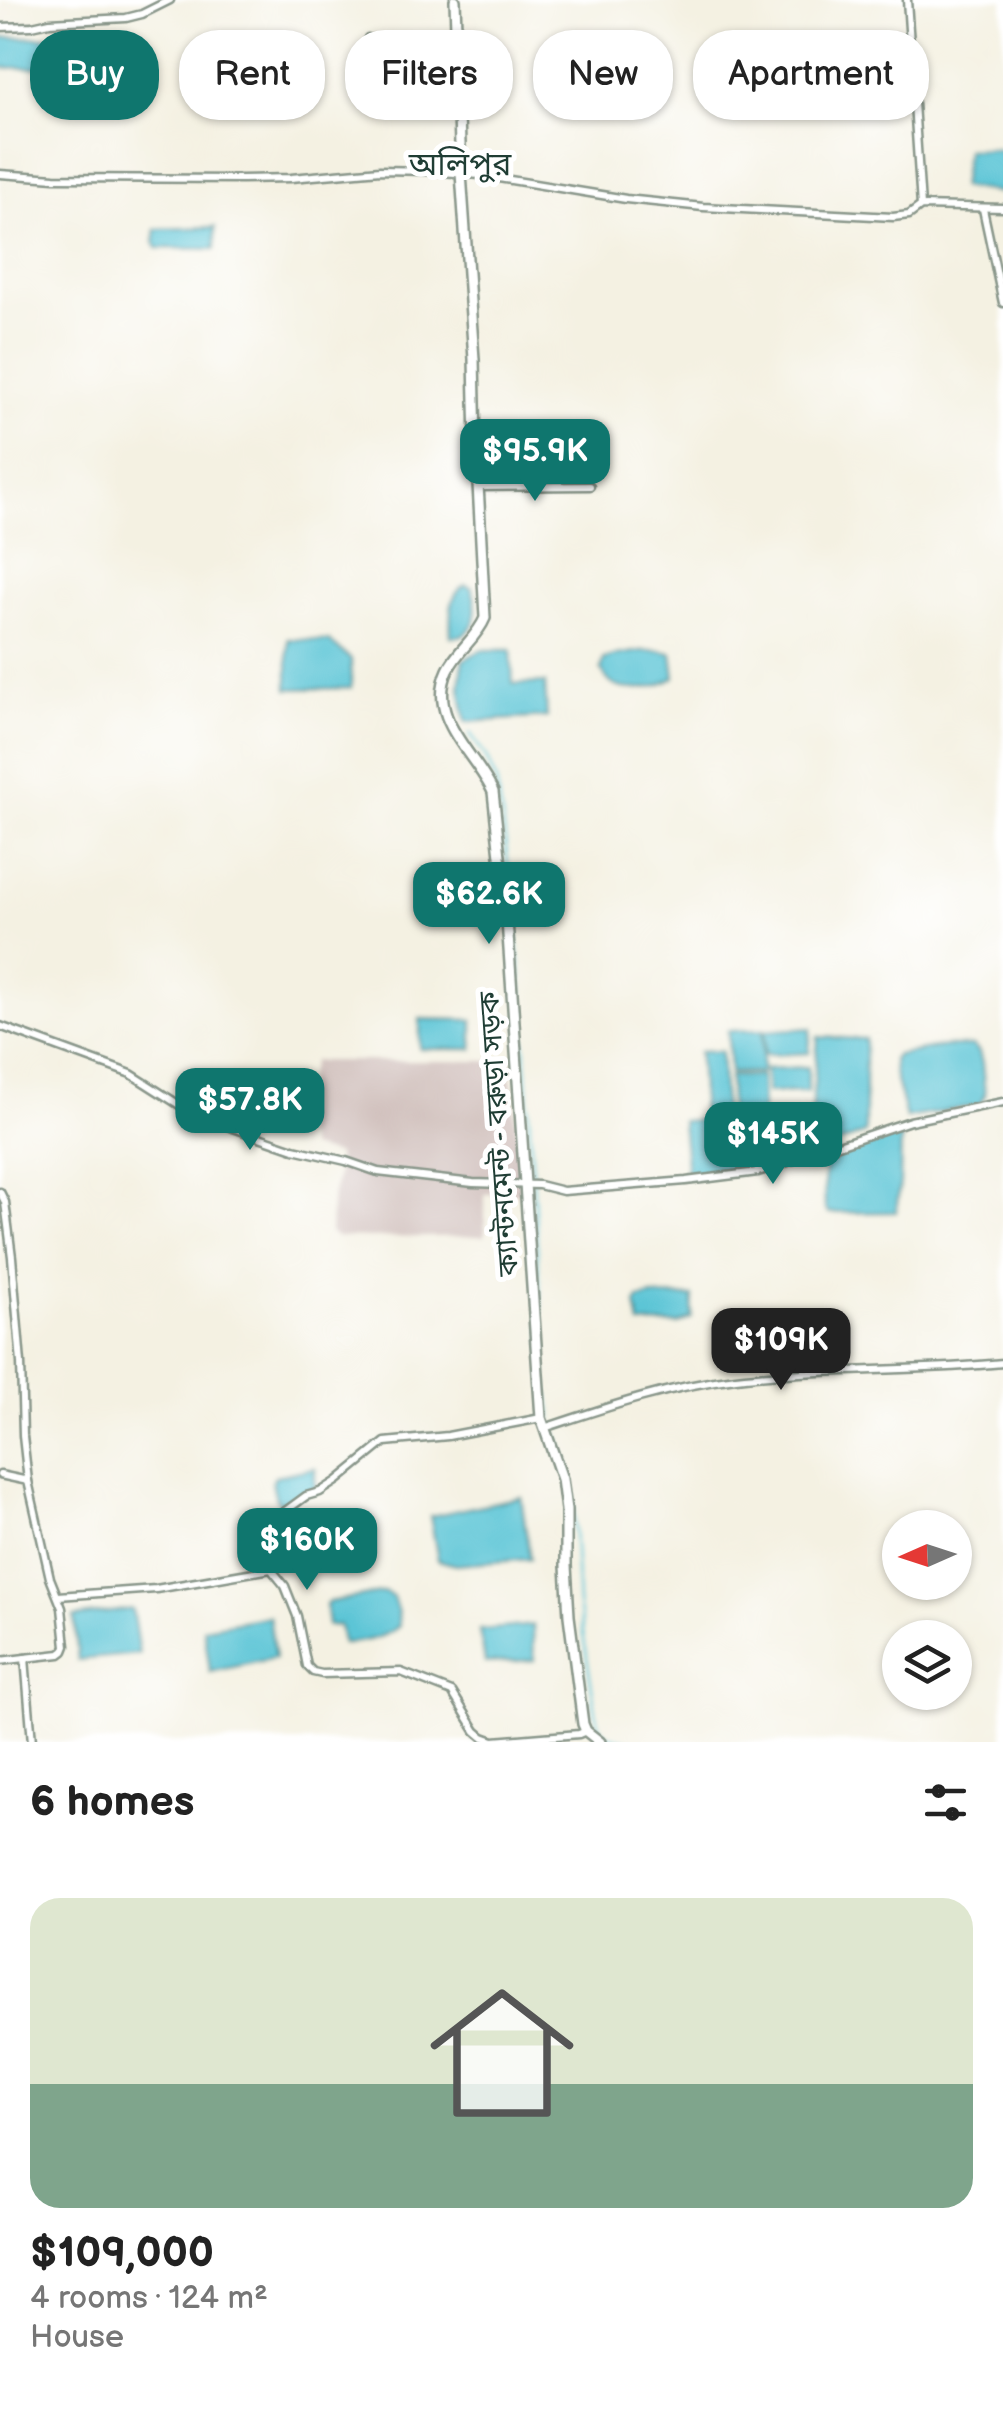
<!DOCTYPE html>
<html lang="en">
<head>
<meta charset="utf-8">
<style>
  :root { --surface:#fff; --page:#f2f2f2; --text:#222; --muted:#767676; --accent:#0f766e }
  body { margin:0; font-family:"Balsamiq Sans","Noto Sans Bengali",sans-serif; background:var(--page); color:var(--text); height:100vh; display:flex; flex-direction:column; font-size:38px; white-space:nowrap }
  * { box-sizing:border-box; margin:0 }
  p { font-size:32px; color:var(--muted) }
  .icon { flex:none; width:55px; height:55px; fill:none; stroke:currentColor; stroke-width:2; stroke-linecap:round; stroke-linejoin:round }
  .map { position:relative; height:1742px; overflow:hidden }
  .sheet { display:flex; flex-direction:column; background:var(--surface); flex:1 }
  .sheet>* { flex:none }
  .hud { position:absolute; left:30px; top:30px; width:945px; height:90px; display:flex; gap:20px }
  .needle { width:65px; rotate:267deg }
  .fabs { position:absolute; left:882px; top:1510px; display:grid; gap:20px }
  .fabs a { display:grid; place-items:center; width:90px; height:90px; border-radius:50%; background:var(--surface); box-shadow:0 2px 8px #0004; font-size:50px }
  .price { position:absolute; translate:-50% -85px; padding:0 22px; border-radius:20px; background:var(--accent); color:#fff; font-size:32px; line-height:65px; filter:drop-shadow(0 2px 5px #0008) }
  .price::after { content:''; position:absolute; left:50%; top:60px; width:30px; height:22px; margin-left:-15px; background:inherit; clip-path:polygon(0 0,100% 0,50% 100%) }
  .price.selected { background:#222; color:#fff }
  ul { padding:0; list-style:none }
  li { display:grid; align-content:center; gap:20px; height:530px; padding:0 30px }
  li span { display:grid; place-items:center; height:310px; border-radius:30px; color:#555 }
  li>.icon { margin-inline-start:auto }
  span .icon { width:180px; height:180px; fill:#fffc; stroke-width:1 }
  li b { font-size:42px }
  h2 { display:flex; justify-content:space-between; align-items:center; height:120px; padding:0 30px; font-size:42px }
  .chip { padding:0 35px; border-radius:40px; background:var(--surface); box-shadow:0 2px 8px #0004; font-size:35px; line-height:90px }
  .chip.selected { background:var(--accent); color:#fff }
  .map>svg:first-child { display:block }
  .industrial { fill:#d0c0bc }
  .water { fill:#5bc5d6; stroke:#3d8185; stroke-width:2.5 }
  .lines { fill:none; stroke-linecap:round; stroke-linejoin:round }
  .stream { stroke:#5bc5d6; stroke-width:2.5 }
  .street-casing { stroke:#8a978b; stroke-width:11 }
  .secondary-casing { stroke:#8a978b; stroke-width:14 }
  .street { stroke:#fff; stroke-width:6 }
  .secondary { stroke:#fff; stroke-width:9 }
  .labels { text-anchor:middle; stroke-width:10; stroke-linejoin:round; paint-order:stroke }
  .street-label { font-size:28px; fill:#1f3d34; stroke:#fff }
  .quarter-label { font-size:32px; fill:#1f3d34; stroke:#fff }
</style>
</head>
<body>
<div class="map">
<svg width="1003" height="1742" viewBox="0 0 1003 1742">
  <rect width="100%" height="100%" fill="#fff"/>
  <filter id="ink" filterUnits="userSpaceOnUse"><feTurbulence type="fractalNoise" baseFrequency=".01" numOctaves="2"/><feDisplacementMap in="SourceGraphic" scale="20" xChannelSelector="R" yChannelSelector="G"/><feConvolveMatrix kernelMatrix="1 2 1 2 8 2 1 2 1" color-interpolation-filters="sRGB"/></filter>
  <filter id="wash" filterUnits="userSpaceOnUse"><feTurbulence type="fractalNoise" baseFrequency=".0048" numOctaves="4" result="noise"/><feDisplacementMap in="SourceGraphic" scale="40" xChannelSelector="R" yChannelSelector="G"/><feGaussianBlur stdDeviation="2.25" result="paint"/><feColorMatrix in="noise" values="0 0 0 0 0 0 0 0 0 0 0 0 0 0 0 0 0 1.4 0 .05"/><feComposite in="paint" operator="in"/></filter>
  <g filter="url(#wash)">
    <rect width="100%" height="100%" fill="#f4f1e2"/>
    <polygon class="industrial" points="313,1061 509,1061 518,1141 521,1193 485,1194 485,1236 369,1238 338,1237 330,1233 331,1202 338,1173 337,1155 309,1148 303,1128 308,1075"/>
    <g class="water">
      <polygon points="49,37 49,67 0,68 0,38"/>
      <polygon points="307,55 308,99 273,99 272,56"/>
      <polygon points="993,149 1003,151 1003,193 961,187 966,150"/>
      <polygon points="215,227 215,249 157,248 154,242 156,229"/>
      <path d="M465,585L471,587C479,607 478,639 451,636C450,618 448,596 465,585Z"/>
      <polygon points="288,639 329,641 351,659 351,688 288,689"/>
      <polygon points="482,650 511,650 513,684 545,683 547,717 466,722 460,688 463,660"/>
      <path d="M640,651H662L672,653L675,677C662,687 634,692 618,687C610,685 605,677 601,670L604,659L617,655Z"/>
      <polygon points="420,1019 473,1020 473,1049 420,1049"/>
      <polygon points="811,1028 809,1053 765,1055 765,1031"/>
      <polygon points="763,1030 762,1072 730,1073 728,1031"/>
      <polygon points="818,1037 865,1039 865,1133 819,1152 744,1170 742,1127 743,1124 811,1120"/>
      <polygon points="945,1046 973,1046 979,1052 982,1063 985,1095 979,1105 906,1118 894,1073 893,1060 897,1055"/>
      <polygon points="721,1051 724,1112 702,1113 699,1052"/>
      <polygon points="808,1067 808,1092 767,1093 765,1069"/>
      <polygon points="729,1076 761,1076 762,1119 730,1119"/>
      <polygon points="717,1119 736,1122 739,1173 700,1175 687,1173 682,1121"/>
      <polygon points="894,1134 900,1136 901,1139 900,1183 896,1212 829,1213 825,1208 824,1160"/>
      <polygon points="653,1296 693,1297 692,1318 679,1324 640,1325 636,1304 639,1299"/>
      <polygon points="315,1468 315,1490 280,1504 276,1499 272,1482 275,1476"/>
      <polygon points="521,1497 530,1559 455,1565 438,1560 430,1516"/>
      <path d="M332,1517L344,1519L355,1529C358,1549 351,1555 331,1556C319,1546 320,1531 327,1519Z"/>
      <path d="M385,1592L393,1597L398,1613L399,1626C385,1638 360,1643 342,1643L339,1625L328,1626L326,1605L329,1602Z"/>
      <polygon points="132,1609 139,1654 78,1660 74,1617"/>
      <polygon points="269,1616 275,1658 210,1672 204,1628"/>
      <polygon points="533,1625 534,1660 485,1663 480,1630"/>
    </g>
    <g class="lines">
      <g class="stream">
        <polyline points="470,733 486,757 496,781 503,822 520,970 545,1376 552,1420"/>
        <polyline points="554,1428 566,1463 572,1491 578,1603 598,1725 608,1736 629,1742"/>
      </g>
    </g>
  </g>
  <g filter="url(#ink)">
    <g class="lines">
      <defs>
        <g id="street">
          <polyline points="907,0 921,206"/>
          <polyline points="0,27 32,26 50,22 126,18 142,14 170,0"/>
          <polyline points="368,38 401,47 424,56 457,61"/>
          <polyline points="0,174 55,178 242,179 291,178 380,170 429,171 480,175 626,199 703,207 893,217 909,215 921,206 1003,208"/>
          <polyline points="983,209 1003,303"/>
          <polyline points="478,487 590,486"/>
          <polyline points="0,1026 131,1074 181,1106 233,1128 294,1149 346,1161 378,1172 473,1183 539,1185 563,1191 686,1181 758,1172 910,1121 1003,1102"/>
          <polyline points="0,1192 5,1202 12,1257 21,1363 23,1436 28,1481 50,1578 62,1608 66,1646 64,1651 60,1654 25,1658 32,1742"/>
          <polyline points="541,1418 448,1436 385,1442 337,1481 320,1492 306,1496 280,1515 266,1535 267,1557 271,1569 285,1586 297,1616 307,1666 313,1672 322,1674 401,1672 452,1692 476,1731 483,1737 494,1741 579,1734 586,1731"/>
          <path d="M544,1428C607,1407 669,1386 736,1378C824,1368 914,1372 1003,1363"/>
          <polyline points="0,1475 28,1481"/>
          <polyline points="58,1596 156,1589 271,1569"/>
          <polyline points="0,1661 25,1658"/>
        </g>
        <path id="secondary" d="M455,0L461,173L474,359L476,445L485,618C477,638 457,650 448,670C426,718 475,753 493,792L507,920L541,1418L562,1479L566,1510V1566L569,1616L583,1724L586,1731L600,1742"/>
      </defs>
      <use href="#street" class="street-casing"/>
      <use href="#secondary" class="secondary-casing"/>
      <use href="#street" class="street"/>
      <use href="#secondary" class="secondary"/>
    </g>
  </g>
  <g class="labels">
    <g class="street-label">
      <text transform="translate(498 1134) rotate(-94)" y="10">ক্যান্টনমেন্ট - বরুড়া সড়ক</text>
    </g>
    <g class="quarter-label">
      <text x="460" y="175">অলিপুর</text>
    </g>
  </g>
</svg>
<div class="fabs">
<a><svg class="needle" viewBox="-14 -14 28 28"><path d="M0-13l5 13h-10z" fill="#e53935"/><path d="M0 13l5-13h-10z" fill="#767676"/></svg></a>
<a><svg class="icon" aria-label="layers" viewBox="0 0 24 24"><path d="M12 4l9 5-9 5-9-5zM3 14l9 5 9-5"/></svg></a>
</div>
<b class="price" style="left:535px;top:504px">$95.9K</b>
<b class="price" style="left:489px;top:947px">$62.6K</b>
<b class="price" style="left:250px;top:1153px">$57.8K</b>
<b class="price" style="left:773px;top:1187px">$145K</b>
<b class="price selected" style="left:781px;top:1393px">$109K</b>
<b class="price" style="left:307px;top:1593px">$160K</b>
<div class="hud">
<a class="chip selected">Buy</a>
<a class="chip">Rent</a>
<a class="chip">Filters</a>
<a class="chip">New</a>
<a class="chip">Apartment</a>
</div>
</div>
<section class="sheet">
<h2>6 homes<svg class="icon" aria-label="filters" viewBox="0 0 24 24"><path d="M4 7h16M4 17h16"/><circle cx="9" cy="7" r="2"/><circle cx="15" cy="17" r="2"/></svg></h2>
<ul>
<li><span style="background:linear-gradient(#dfe7d0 60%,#7fa58c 0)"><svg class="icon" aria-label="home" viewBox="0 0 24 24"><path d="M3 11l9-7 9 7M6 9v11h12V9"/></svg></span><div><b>$109,000</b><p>4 rooms · 124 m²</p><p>House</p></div></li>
</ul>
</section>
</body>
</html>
